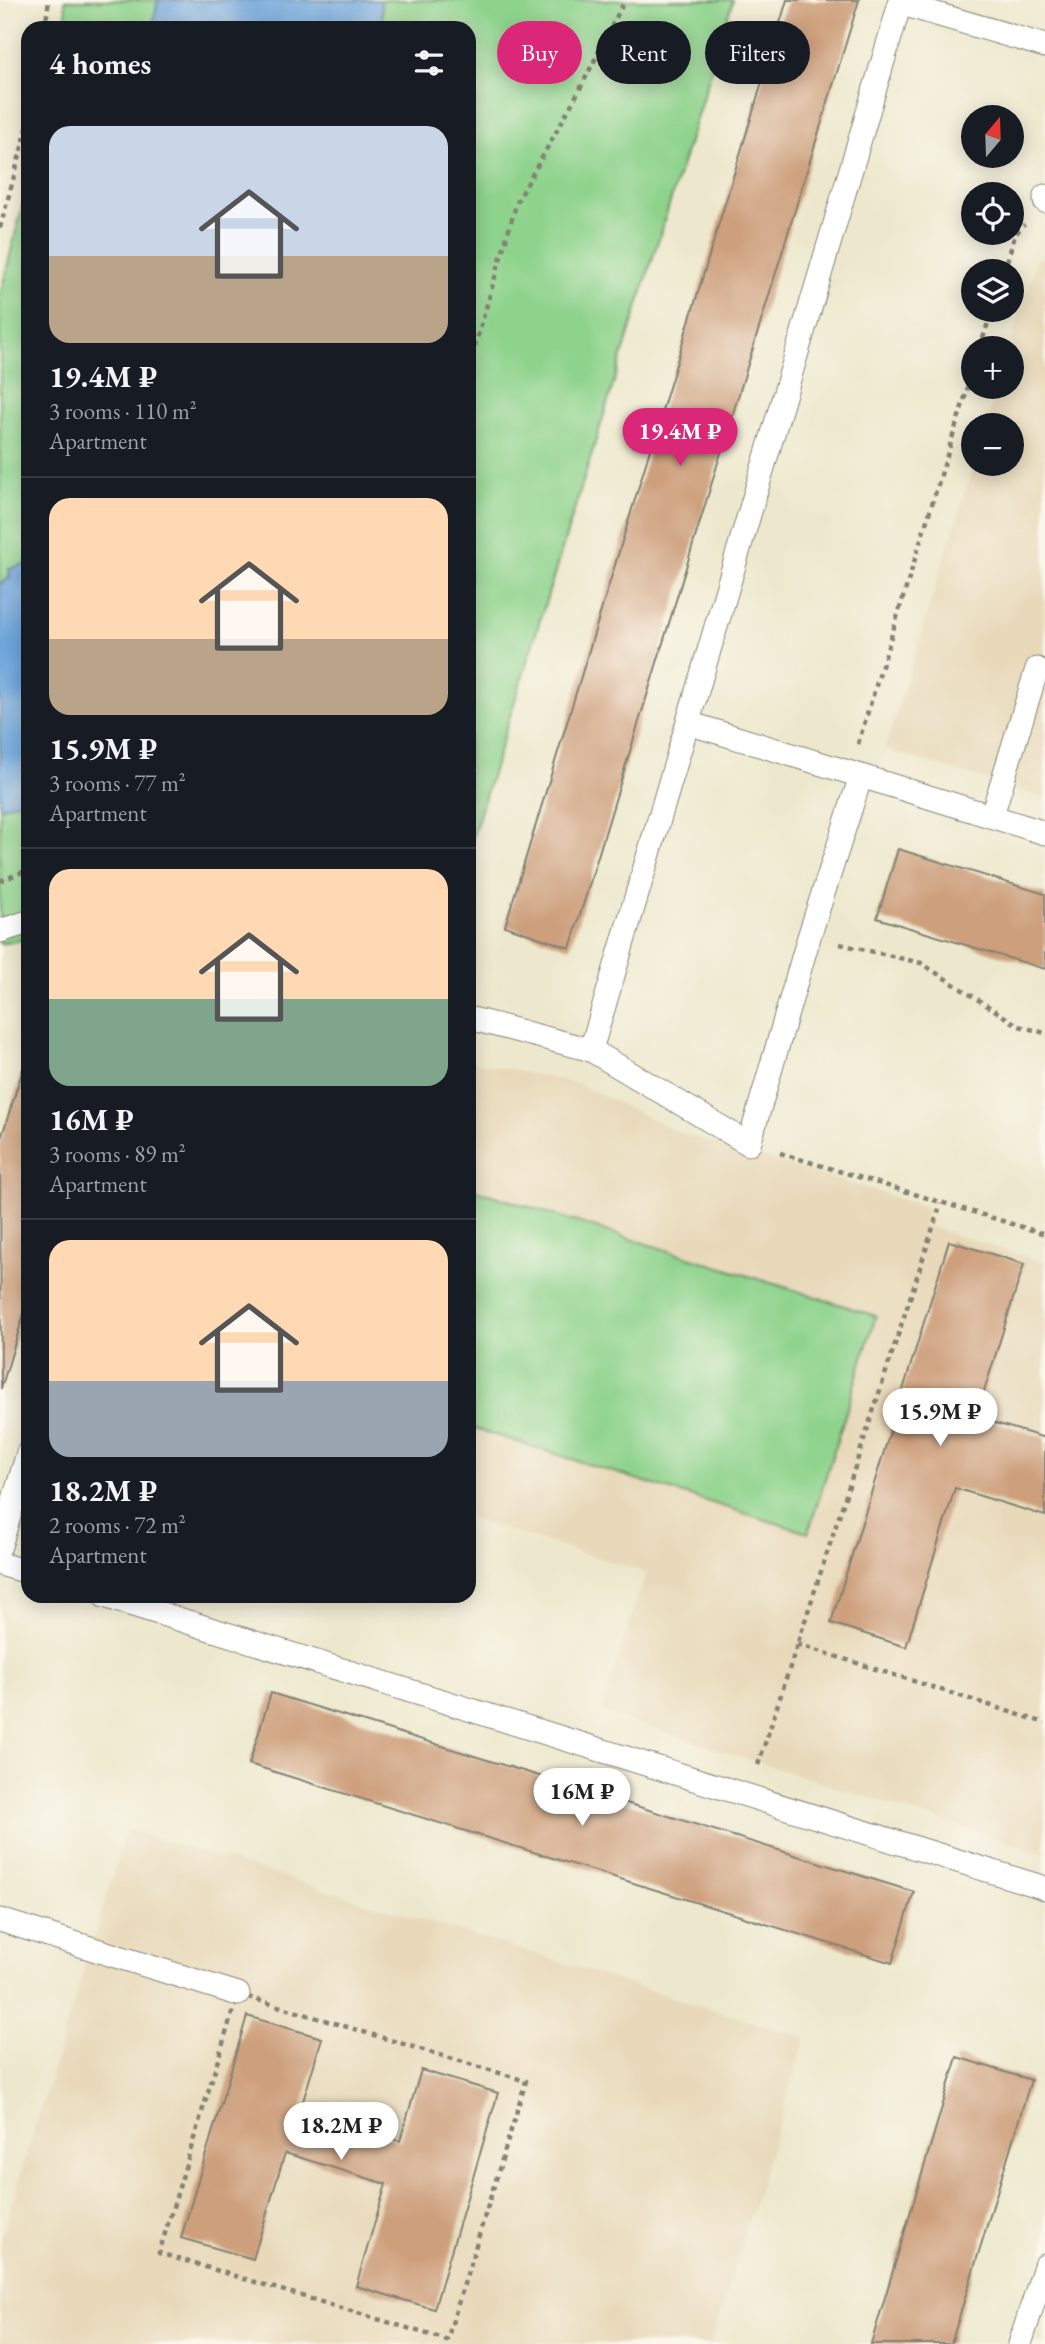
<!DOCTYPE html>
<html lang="en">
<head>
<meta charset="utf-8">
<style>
  :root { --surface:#171b24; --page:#242831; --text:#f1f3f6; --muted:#9ea1a6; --line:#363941; --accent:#db2777 }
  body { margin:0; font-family:"EB Garamond",serif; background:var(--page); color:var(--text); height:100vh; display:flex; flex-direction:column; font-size:26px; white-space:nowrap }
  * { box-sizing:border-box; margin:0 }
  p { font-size:23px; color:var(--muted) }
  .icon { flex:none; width:38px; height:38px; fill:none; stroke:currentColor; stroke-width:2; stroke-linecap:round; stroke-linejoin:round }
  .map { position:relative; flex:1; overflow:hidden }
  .panel { position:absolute; left:21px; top:21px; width:455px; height:1582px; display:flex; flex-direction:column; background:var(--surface); border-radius:21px; box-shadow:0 4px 18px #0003 }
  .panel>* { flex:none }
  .top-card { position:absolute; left:497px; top:21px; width:443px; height:63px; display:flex; gap:14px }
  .needle { width:46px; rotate:19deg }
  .buttons { position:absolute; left:961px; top:105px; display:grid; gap:14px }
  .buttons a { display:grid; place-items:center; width:63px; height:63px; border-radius:50%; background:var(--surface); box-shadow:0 4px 18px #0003; font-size:35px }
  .price { position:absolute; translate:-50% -60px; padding:0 16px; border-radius:24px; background:#fff; color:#222; font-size:23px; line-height:46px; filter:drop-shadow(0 2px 4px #0008) }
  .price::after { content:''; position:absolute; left:50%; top:42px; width:21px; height:16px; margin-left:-10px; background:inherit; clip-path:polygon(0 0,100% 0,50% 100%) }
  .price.selected { background:var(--accent); color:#fff }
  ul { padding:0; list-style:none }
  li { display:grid; align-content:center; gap:14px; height:371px; padding:0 28px }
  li+li { border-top:2px solid var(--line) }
  li span { display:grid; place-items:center; height:217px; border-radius:21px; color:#555 }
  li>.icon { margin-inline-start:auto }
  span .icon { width:126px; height:126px; fill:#fffc; stroke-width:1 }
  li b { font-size:30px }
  h2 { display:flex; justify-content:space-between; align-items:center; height:84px; padding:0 28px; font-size:30px }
  .tag { padding:0 24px; border-radius:32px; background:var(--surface); box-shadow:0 4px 18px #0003; font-size:24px; line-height:63px }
  .tag.selected { background:var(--accent); color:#fff }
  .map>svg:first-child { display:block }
  .built { fill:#e8d9ba }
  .green { fill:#8ed38c; stroke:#557854; stroke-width:2 }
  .water { fill:#6da4db; stroke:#44607c; stroke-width:2 }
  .building { fill:#cd9f7c }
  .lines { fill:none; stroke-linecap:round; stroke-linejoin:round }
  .service-casing { stroke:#848274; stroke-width:25 }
  .path { stroke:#848274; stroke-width:4.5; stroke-dasharray:5 5; stroke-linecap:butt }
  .service { stroke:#fff; stroke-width:23 }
</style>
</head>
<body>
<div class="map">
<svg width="1045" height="2344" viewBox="0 0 1045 2344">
  <rect width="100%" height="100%" fill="#fbf7ec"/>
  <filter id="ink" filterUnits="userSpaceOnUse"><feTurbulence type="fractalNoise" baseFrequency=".0143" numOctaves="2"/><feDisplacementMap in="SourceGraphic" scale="14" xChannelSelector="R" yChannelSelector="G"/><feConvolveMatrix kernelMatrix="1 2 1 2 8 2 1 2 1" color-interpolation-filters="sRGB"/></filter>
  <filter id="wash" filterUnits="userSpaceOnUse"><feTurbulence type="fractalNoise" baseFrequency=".00686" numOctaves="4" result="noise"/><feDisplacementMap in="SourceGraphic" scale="28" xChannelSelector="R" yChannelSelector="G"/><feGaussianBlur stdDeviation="1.57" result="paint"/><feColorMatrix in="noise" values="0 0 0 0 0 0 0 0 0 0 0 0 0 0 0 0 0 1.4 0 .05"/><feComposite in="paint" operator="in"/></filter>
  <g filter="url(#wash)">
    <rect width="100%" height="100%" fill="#ede8cd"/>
    <g class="built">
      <polygon points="1038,257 1045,259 1045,798 885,749 974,464 1012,464 1012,425 985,425 997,387 1012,387 1012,348 1009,348"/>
      <polygon points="469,1061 576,1083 680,1133 928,1207 924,1225 1045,1263 1045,1854 601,1712 646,1573 469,1518"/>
      <polygon points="127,1829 805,2038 711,2344 0,2344 0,2242"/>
    </g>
    <g class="green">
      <polygon points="65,0 733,0 469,848 469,28 67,28"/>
      <polygon points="28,184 28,939 0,944 0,295"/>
      <polygon points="469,1188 876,1316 808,1533 469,1427"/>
    </g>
    <g class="water">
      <polygon points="158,0 381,0 383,28 152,28"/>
      <polygon points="28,558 28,798 0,808 0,584 10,577 9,569 26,564"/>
    </g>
    <g id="blocks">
      <g class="building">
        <polygon points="787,0 859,0 570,948 505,926"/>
        <polygon points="898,849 1045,894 1045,969 877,918"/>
        <polygon points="28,1053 28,1300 1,1389 0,1142"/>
        <polygon points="949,1241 1024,1264 976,1417 1045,1438 1045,1516 955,1488 906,1647 831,1623"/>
        <polygon points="271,1693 914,1892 892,1963 249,1764"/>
        <polygon points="247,2016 322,2038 300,2111 400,2141 421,2070 498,2093 434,2309 356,2286 386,2184 285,2153 253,2259 181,2238"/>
        <polygon points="957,2057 1031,2080 951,2344 871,2344"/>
      </g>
    </g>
  </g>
  <g filter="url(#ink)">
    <use href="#blocks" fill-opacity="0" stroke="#848274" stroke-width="2"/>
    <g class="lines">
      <defs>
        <g id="service">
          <polyline points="899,3 1045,46"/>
          <polyline points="1045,196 1045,201"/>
          <polyline points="688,723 861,776"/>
          <polyline points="992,815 1037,669"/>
          <polyline points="0,931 28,922"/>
          <polyline points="469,1018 591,1050 749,1144 809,937 861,776 1045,833"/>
          <polyline points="591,1050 901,0"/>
          <polyline points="0,1546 28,1453"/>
          <polyline points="0,1564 28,1572"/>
          <polyline points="104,1596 1045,1888"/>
          <polyline points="0,1920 238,1994"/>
          <polyline points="1020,2344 1045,2266"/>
        </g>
      </defs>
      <use href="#service" class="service-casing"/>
      <g class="path">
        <polyline points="45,28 49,0"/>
        <polyline points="0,228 28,125"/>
        <polyline points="1004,271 1015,235 1024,224"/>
        <polyline points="980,348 992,310"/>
        <polyline points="469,366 517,202 580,89 625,0"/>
        <polyline points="858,744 973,371"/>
        <polyline points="0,881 28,870"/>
        <polyline points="840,944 921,963 1019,1026 1045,1033"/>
        <polyline points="780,1153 1045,1234"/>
        <polyline points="797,1644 1045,1723"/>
        <polyline points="758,1765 941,1203"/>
        <polygon points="238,1994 526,2081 447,2340 159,2253"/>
      </g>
      <use href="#service" class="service"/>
    </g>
  </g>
</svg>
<div class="buttons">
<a><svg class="needle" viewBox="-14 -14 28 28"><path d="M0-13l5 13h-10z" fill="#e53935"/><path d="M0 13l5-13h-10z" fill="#9ea1a6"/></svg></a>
<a><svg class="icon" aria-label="locate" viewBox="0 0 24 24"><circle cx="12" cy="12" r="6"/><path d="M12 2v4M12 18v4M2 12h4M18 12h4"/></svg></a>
<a><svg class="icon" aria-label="layers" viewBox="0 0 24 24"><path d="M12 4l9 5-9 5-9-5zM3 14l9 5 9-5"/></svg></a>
<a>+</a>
<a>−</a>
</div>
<b class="price selected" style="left:680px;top:468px">19.4M ₽</b>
<b class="price" style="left:940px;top:1448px">15.9M ₽</b>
<b class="price" style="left:582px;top:1828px">16M ₽</b>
<b class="price" style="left:341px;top:2162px">18.2M ₽</b>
<div class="top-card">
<a class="tag selected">Buy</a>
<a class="tag">Rent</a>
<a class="tag">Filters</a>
</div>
<section class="panel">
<h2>4 homes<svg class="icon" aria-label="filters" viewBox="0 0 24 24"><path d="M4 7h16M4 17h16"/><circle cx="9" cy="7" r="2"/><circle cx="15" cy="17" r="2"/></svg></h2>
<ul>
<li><span style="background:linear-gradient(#c9d6e8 60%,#b9a48a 0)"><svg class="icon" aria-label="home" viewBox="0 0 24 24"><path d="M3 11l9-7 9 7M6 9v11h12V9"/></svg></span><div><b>19.4M ₽</b><p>3 rooms · 110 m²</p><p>Apartment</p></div></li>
<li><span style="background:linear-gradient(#ffd9b3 65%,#b9a48a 0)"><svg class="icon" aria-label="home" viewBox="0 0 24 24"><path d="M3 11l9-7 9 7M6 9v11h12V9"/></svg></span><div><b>15.9M ₽</b><p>3 rooms · 77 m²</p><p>Apartment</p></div></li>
<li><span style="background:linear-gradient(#ffd9b3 60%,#7fa58c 0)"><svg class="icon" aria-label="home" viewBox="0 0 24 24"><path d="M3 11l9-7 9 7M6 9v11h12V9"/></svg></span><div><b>16M ₽</b><p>3 rooms · 89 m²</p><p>Apartment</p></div></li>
<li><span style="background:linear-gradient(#ffd9b3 65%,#9aa5b1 0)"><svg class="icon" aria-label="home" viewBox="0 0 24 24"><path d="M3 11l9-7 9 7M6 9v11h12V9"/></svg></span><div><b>18.2M ₽</b><p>2 rooms · 72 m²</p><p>Apartment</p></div></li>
</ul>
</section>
</div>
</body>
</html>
